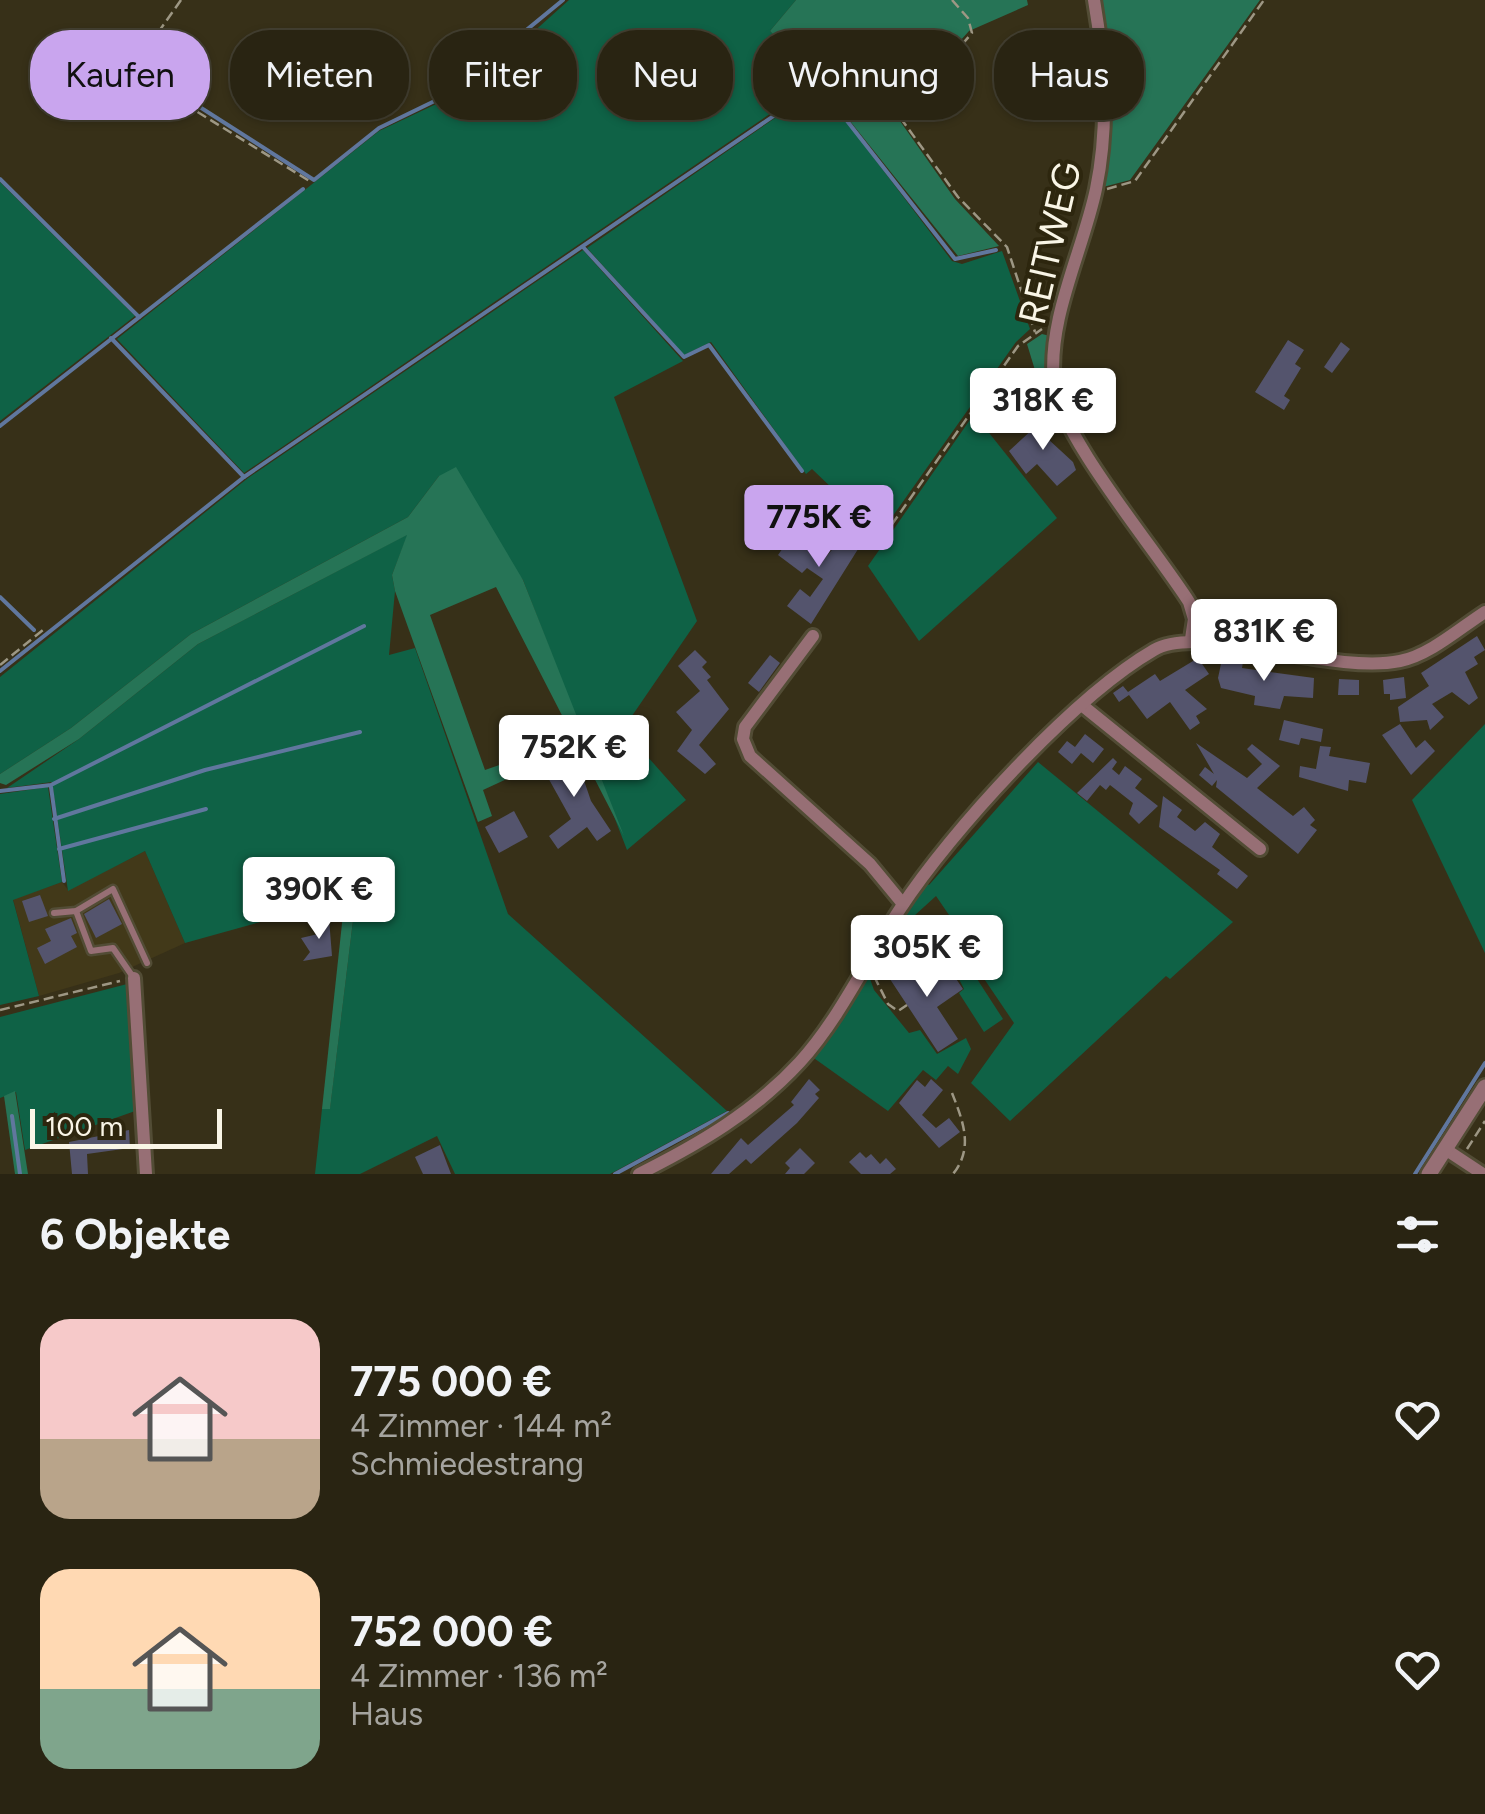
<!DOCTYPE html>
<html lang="de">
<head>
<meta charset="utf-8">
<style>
  :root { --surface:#292412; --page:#353020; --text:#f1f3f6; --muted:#a5a49f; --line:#454132; --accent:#c9a5ee }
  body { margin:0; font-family:Figtree,sans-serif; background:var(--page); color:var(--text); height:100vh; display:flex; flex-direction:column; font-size:38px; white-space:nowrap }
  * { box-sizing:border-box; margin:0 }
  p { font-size:32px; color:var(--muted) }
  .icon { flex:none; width:55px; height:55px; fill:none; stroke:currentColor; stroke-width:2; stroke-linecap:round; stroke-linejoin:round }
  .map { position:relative; height:1174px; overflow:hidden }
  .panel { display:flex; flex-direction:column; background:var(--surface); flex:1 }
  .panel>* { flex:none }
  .banner { position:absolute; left:30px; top:30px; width:1425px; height:90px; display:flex; gap:20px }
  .scale { position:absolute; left:30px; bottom:25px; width:192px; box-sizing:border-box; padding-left:10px; border:5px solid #f9f5e6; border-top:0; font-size:28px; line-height:35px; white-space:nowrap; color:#f9f5e6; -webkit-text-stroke:8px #2d260e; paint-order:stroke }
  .price { position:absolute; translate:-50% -85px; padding:0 22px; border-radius:10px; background:#fff; color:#222; font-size:32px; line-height:65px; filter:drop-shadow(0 2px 5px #0008) }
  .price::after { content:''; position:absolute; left:50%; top:60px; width:30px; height:22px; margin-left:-15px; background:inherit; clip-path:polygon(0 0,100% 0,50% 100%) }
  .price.on { background:var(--accent); color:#111 }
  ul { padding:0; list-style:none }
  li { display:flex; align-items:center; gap:30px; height:250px; padding:0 40px }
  li span { display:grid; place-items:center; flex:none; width:280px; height:200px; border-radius:30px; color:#555 }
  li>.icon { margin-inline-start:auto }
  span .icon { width:120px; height:120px; fill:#fffc; stroke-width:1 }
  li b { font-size:42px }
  h2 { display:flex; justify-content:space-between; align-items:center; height:120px; padding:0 40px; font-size:42px }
  .tag { padding:0 35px; border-radius:40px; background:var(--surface); box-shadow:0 2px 8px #0004,0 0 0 2px var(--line); font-size:35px; line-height:90px }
  .tag.on { background:var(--accent); color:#111 }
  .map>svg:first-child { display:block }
  .built { fill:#423919 }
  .green { fill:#0f6246 }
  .forest { fill:#267456 }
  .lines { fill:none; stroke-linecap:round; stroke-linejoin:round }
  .stream { stroke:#60779e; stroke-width:4 }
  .building { fill:#54546d }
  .service-casing { stroke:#524c35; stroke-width:11 }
  .minor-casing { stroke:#524c35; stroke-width:18 }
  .tertiary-casing { stroke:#524c35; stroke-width:20 }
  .path { stroke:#9d9784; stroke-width:2.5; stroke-dasharray:10 5; stroke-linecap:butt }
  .service { stroke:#976f75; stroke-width:6 }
  .minor { stroke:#976f75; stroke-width:12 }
  .tertiary { stroke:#976f75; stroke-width:15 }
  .labels { text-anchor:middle; stroke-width:8; stroke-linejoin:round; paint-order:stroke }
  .street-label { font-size:38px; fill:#f9f5e6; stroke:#2d260e }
</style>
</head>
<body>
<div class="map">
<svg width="1485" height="1174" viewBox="0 0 1485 1174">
  <rect width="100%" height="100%" fill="#373018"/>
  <polygon class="built" points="145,851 185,943 119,973 39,996 13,899 62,882 68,890"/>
  <g class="green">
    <polygon points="569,0 796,0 770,31 818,81 244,473 117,339 379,131 449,98 501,61"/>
    <polygon points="820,87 952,261 962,264 1002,251 1030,329 1016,342 880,534 812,469 806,474 711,342 684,355 587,248"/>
    <polygon points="0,182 135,316 0,421"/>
    <polygon points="583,250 683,361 614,397 697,621 623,729 686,800 627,850 523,580 439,476 408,517 191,634 71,728 0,774 0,677 248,478"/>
    <polygon points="974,414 1057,518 919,641 868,566"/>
    <polygon points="408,534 392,575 395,591 389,655 415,648 508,914 727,1111 610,1174 455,1174 437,1136 360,1174 315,1174 322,1109 330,1108 355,904 271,919 185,943 145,851 68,891 52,782 7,788 79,739 198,644"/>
    <polygon points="1485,724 1485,953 1412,800"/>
    <polygon points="1038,762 1233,922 1170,979 1166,976 1010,1121 971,1083 1014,1023 970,958 975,953 936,896 903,926 908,936 900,930 900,918 925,882 929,885"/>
    <polygon points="48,787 62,882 13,900 39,996 0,1005 0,794"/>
    <polygon points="968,965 1003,1019 984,1032 959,993 964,989 956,973"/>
    <polygon points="868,973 874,990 909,1033 920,1030 937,1054 966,1038 971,1049 958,1074 948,1066 936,1080 923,1070 888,1111 811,1056"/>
    <polygon points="131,983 138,1110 25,1150 16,1092 0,1098 0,1017"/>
  </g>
  <g class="forest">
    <polygon points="796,0 1027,0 1028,5 969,31 895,114 955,199 999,246 958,256 818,81 770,31"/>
    <path d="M1102,0H1260L1130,180L1103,187C1113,123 1112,64 1102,0Z"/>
    <polygon points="1042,334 1050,336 1046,382 1053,413 1049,416 1027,344"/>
    <polygon points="456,467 523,580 624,836 496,587 430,615 485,770 508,762 513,776 483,790 492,816 478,822 395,591 392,575 407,535 198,644 79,739 6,785 0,783 0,774 71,728 191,634 408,517 439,476"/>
    <polygon points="355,904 330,1109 322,1109 344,905"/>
    <polygon points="15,1091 28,1174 15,1174 4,1096"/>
  </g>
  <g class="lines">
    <g class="stream">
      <polyline points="148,74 314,180 379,128 447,95 563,0"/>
      <polyline points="0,179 139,317"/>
      <polyline points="583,247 684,357 709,345 802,471"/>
      <polyline points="0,426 303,189"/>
      <polyline points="244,477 819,85 955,259 996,250"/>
      <polyline points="0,597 34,630"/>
      <polyline points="0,671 244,477 111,338"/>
      <polyline points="51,787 64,881"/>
      <polyline points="0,791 51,785 364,626"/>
      <polyline points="54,819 205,770 360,732"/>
      <polyline points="59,849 206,809"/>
      <polyline points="12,1116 20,1174"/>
      <polyline points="615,1174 728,1113"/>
      <polyline points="1415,1174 1485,1063"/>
    </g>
  </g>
  <g class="building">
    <polygon points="1288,340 1304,350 1295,364 1301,368 1284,396 1290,400 1284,410 1255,392"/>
    <polygon points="1341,342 1350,349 1332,373 1324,367"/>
    <polygon points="1047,416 1057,427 1048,439 1073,462 1076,470 1057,486 1037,464 1026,474 1009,451"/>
    <polygon points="851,528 865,538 811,624 787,606 800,589 810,597 823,579 807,568 802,573 778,555 792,535 824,559"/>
    <polygon points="1477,636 1485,650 1474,657 1478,664 1465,672 1478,698 1469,705 1452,692 1432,704 1444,717 1430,730 1427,720 1400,722 1398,707 1429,686 1421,673"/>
    <polygon points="695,650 707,662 702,667 711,677 707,680 729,709 699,745 716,764 705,774 677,751 692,730 676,712 700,691 678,666"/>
    <polygon points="770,655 780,663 759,692 748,683"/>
    <polygon points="1198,658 1209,674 1185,690 1207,709 1196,716 1200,723 1190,730 1170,702 1147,719 1129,695 1119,702 1113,693 1123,686 1128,692 1155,674 1160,681"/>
    <polygon points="1222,659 1243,662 1242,668 1314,678 1313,698 1284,696 1280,709 1254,705 1255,696 1221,688 1218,678"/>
    <polygon points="1404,677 1406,698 1390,700 1390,694 1384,694 1383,680"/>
    <polygon points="1339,679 1359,680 1359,695 1338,695"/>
    <polygon points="1284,720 1323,729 1321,742 1301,738 1299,745 1279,740"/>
    <polygon points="1400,724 1416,748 1425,740 1435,751 1411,775 1382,735"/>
    <polygon points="1085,734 1104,749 1093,763 1081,753 1072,764 1058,752 1067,741 1075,747"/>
    <polygon points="1196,743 1247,778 1262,764 1247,749 1252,744 1280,766 1257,788 1293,816 1304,807 1315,820 1310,825 1317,830 1298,854 1216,787 1217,780 1212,786 1199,775 1205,767 1214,774"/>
    <polygon points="1320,746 1331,747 1329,756 1370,763 1366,783 1349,780 1348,791 1299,777 1300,766 1316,769"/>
    <polygon points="574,751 591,801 611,831 597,841 587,827 558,849 549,836 571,819 541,765"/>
    <polygon points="1113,758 1117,762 1112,769 1119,775 1125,766 1142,779 1135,788 1158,806 1139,824 1129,814 1133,803 1110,785 1106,790 1100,785 1087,801 1077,793"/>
    <polygon points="1163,796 1182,810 1177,817 1195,831 1205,822 1220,834 1212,847 1248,876 1237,889 1217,874 1220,870 1159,827"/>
    <polygon points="514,811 528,837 499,853 485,827"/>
    <polygon points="40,895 48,916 29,922 22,901"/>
    <polygon points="109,899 122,924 96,938 84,914"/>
    <polygon points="71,918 77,933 71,936 77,947 45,964 37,948 51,941 45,929"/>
    <polygon points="329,918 332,956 303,961 310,952 301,938 318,934 316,921"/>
    <polygon points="904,957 922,984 948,967 963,989 937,1007 958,1039 938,1052 884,970"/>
    <polygon points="809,1079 820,1090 815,1094 819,1098 797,1123 751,1164 746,1159 729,1174 711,1174 741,1138 748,1145 794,1105 791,1102"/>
    <polygon points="931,1079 943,1090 922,1115 936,1128 949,1118 960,1132 939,1148 899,1103 917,1080 925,1087"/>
    <polygon points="129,1130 130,1148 87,1154 88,1174 72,1174 69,1142"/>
    <polygon points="440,1145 451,1174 423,1174 415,1157"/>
    <polygon points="800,1148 815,1163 804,1174 785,1174 790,1168 785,1163"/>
    <polygon points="860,1152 866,1158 871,1154 880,1164 886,1158 896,1169 890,1174 861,1174 849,1162"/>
  </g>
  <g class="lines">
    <defs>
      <g id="service">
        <polyline points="76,911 91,951 113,948 133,977"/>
        <polyline points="54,913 76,911 113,889 147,963"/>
      </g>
      <g id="minor">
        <path d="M1094,0C1105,64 1109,126 1096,189C1083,251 1047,319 1054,383C1059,435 1157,551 1189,602L1194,619L1191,639"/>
        <polyline points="813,636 745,727 743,739 750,756 870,864 903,904"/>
        <polyline points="1083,706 1260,849"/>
        <polyline points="134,978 146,1174"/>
        <polyline points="1445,1149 1483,1174"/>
        <path d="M639,1174C699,1144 754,1112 800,1062C840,1018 867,959 900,909C951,831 1073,697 1154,650C1200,623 1331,675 1400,661C1430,655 1460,628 1485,612"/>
      </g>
      <polyline id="tertiary" points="1429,1174 1485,1087"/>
    </defs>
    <use href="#service" class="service-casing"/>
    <use href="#minor" class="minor-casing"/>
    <use href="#tertiary" class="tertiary-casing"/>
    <g class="path">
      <polyline points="181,0 131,71 311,182"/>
      <polyline points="952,0 968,18 972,33 902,113 902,120 958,197 1007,247 1035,332"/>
      <polyline points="1107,189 1135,181 1264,0"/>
      <polyline points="883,537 1018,346 1042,329"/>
      <polyline points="0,665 43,630"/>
      <polyline points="876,972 910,949"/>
      <polyline points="874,976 888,1004 898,1011 907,1005"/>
      <polyline points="0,1010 120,981"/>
      <path d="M952,1093C963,1121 974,1148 953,1174"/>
      <polyline points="1467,1149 1485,1121"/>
    </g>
    <use href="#service" class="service"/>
    <use href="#minor" class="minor"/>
    <use href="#tertiary" class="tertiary"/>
  </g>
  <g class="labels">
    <g class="street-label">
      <text transform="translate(1050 243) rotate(-77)" y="13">REITWEG</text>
    </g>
  </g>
</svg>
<div class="scale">100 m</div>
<b class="price" style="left:1043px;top:453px">318K €</b>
<b class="price on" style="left:819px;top:570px">775K €</b>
<b class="price" style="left:1264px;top:684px">831K €</b>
<b class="price" style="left:574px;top:800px">752K €</b>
<b class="price" style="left:319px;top:942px">390K €</b>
<b class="price" style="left:927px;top:1000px">305K €</b>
<div class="banner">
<a class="tag on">Kaufen</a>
<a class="tag">Mieten</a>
<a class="tag">Filter</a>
<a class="tag">Neu</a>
<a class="tag">Wohnung</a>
<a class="tag">Haus</a>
</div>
</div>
<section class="panel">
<h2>6 Objekte<svg class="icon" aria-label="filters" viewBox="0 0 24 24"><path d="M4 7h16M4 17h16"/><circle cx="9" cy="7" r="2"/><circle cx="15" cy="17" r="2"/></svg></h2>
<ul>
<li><span style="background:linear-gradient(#f6c9c9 60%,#b9a48a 0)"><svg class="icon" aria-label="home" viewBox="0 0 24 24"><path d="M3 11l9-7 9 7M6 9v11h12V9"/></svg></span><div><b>775 000 €</b><p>4 Zimmer · 144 m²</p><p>Schmiedestrang</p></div><svg class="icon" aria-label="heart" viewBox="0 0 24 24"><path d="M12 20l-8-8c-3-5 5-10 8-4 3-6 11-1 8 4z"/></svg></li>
<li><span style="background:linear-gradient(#ffd9b3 60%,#7fa58c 0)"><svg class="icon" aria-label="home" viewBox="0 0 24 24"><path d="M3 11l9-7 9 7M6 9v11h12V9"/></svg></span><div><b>752 000 €</b><p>4 Zimmer · 136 m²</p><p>Haus</p></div><svg class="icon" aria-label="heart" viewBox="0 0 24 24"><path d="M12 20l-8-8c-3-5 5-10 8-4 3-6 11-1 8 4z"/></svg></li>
</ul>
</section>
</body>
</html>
